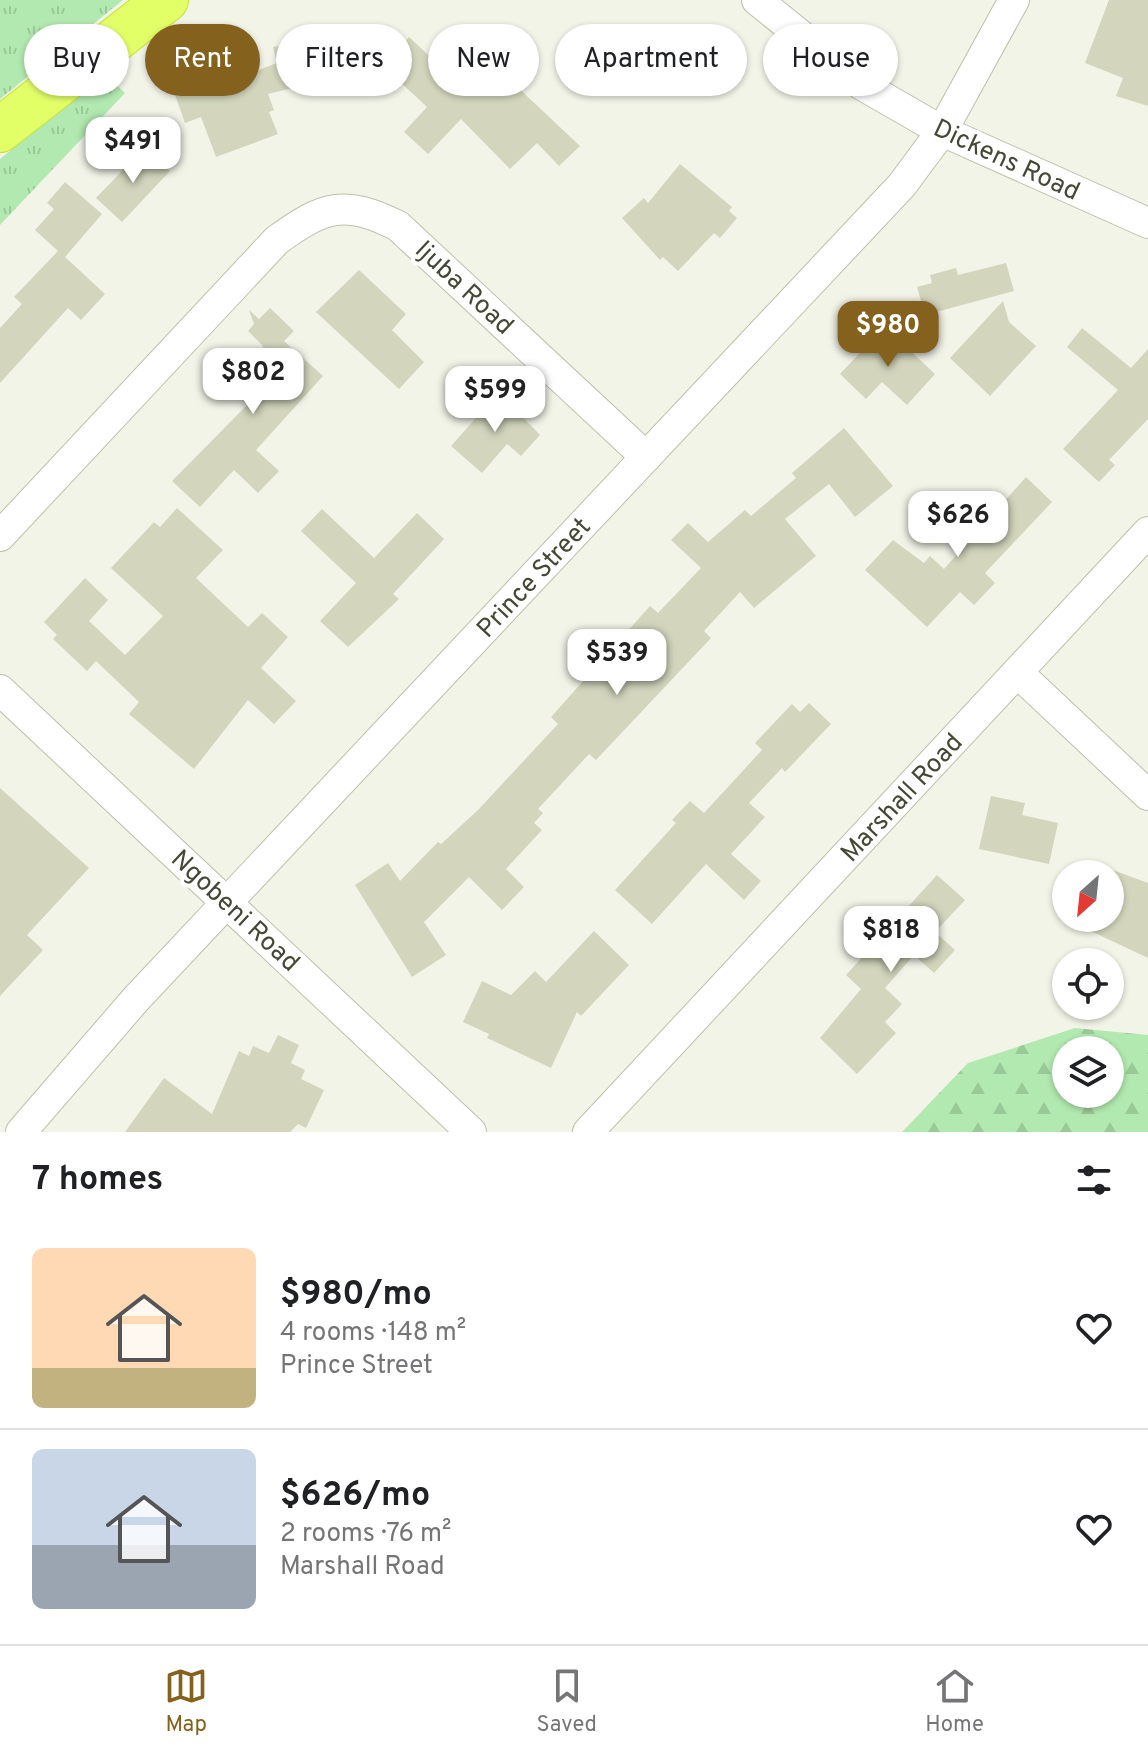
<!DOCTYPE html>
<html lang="en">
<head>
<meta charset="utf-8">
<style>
  :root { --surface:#fff; --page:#f2f2f2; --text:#202124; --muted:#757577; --line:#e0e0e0; --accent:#84621d }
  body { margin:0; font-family:Overpass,sans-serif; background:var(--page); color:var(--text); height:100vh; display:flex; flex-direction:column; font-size:30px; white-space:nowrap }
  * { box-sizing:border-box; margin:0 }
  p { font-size:26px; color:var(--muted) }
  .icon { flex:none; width:44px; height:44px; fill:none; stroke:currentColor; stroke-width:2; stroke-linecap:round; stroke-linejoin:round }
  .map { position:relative; height:1132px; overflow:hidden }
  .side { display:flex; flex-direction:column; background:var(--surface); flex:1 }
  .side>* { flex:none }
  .hud { position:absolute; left:24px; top:24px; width:1100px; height:72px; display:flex; gap:16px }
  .needle { width:52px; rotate:207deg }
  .controls { position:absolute; left:1052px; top:860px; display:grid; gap:16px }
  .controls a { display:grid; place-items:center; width:72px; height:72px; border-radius:50%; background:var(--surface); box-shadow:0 2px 6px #0004; font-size:40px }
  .price { position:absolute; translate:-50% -68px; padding:0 18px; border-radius:16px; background:#fff; color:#222; font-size:26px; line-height:52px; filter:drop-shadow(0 2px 4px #0008) }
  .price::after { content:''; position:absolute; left:50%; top:48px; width:24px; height:18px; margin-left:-12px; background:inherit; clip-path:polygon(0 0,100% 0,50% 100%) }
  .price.on { background:var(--accent); color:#fff }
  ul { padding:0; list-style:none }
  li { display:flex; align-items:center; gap:24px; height:200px; padding:0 32px }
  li+li { border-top:2px solid var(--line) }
  li span { display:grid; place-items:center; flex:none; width:224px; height:160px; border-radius:12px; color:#555 }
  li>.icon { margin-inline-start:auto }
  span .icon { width:96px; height:96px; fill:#fffc; stroke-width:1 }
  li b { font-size:34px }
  h2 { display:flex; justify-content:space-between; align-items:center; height:96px; padding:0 32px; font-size:34px }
  .chip { padding:0 28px; border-radius:36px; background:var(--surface); box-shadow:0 2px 6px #0004; font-size:28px; line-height:72px }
  .chip.on { background:var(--accent); color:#fff }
  .menu { display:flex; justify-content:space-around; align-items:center; height:112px; border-top:2px solid var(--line); background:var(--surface); font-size:22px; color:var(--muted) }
  .menu a { display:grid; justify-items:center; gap:4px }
  .menu .on { color:var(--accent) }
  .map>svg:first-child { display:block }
  .grass { fill:url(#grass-tufts) }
  .forest { fill:url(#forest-firs); fill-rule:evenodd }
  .building { fill:#d3d6bd }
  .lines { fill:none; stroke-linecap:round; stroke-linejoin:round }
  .minor-casing { stroke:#bcc0aa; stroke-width:32 }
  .highway-casing { stroke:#c7e135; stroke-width:46 }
  .minor { stroke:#fff; stroke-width:30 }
  .highway { stroke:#e3ff68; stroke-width:44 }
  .labels { text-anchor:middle; stroke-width:8; stroke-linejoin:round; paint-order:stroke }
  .street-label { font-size:26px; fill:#464836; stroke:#fff }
</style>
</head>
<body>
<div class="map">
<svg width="1148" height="1132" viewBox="0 0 1148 1132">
  <defs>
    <pattern id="grass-tufts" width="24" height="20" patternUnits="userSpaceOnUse" patternTransform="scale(2)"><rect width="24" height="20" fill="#b2e9b0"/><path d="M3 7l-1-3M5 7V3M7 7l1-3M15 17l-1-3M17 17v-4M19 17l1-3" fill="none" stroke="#9ac998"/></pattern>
    <pattern id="forest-firs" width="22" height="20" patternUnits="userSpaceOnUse" patternTransform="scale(2)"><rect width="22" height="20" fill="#b2e9b0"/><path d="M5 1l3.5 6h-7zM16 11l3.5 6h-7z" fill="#9ac998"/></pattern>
  </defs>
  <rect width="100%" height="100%" fill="#f2f4e8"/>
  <g class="grass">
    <polygon points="0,0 123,0 0,99"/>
    <polygon points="104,73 125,93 0,225 0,159"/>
  </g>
  <path class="forest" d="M1075,1028L1148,1035V1132H902L968,1063ZM1066,1050H1110V1094H1066Z"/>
  <g class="building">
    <polygon points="1109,0 1148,0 1148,106 1116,96 1123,78 1085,63"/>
    <polygon points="322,36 326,50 367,40 376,78 348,84 346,75 268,94 274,110 269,112 278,134 216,157 201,117 185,123 174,92 203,83 204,87 221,84 277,63 273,47"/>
    <polygon points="409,37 452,77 478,50 580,146 559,166 537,143 510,169 461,119 428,154 404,132 427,107 383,66"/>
    <polygon points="145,147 170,171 122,222 96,198"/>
    <polygon points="680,164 732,207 729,211 737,218 720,238 714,233 678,271 663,257 660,260 622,218 644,198 648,203"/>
    <polygon points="65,182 102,214 65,257 105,294 81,320 68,308 0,383 0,328 22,304 14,297 58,251 35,230 54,209 47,203"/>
    <polygon points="1006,263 1014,291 925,315 917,287 932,283 930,275 956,268 958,275"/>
    <polygon points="359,270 406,314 392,330 424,362 399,389 316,312"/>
    <polygon points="1003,301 1009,322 1036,346 990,396 950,358"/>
    <polygon points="270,308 294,331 284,341 323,376 256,450 279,471 258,493 234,470 200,507 172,481 248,404 238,395 268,362 262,345 248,331 254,324 249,310 259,319"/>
    <polygon points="1082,328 1131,368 1148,349 1148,419 1109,460 1115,465 1099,482 1063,449 1118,390 1067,347"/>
    <polygon points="888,330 935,374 907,405 882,382 866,399 840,374 872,340 876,343"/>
    <polygon points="499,392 540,435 521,456 507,444 482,473 451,446"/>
    <polygon points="844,428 893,486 855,517 829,484 785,519 816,556 754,608 740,592 704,631 711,638 596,760 589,754 538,809 543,813 534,823 542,830 506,869 524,887 502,910 469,877 424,922 446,955 412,977 355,885 388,863 400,881 438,842 441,844 478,810 558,724 551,717 650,606 658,613 701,568 671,540 688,523 708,542 745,510 751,516 796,478 792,473"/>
    <polygon points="1026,477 1052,502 985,573 995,583 974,605 960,592 927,627 865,570 893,540 924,563 930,556 944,569"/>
    <polygon points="177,508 223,550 196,578 248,627 262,613 288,637 261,668 296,701 274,724 248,700 194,769 129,714 139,702 96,661 87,671 53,639 57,635 44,622 85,578 108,600 89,621 125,655 163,616 111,568 154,522 160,527"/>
    <polygon points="322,509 374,558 417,513 444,539 393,594 399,599 348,647 320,621 356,583 301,531"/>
    <polygon points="809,703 831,724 785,772 782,768 749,803 765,817 731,854 761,881 744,900 706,864 652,924 615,890 676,823 672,820 690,801 704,813 762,750 755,743 792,704 800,712"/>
    <polygon points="0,788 89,868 27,935 43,950 0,996"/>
    <polygon points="991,796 1025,803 1022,815 1058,823 1049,864 979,849"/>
    <polygon points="1110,869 1148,883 1148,958 1063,918 1110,918"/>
    <polygon points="937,875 965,900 935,932 955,950 934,973 914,955 885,988 902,1004 885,1022 896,1033 857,1074 820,1038 861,989 846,975"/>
    <polygon points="594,931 629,965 581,1016 577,1012 551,1068 487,1038 489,1034 463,1022 482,981 511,995 535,971 546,982"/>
    <polygon points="278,1035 299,1045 291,1063 305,1070 301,1079 324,1090 306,1128 298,1124 290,1132 125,1132 164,1078 212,1114 239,1051 249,1056 253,1046 269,1053"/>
  </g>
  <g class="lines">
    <defs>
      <g id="minor">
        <polyline points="757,0 862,85 942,131 1148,223"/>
        <path d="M0,536L277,240C324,206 344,199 398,226L646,457"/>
        <polyline points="1018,673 1148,795"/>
        <polyline points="0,690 471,1132"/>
        <polyline points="21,1132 136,999 902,185 942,131 1014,0"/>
        <polyline points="588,1132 1148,532"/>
      </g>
      <polyline id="highway" points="0,130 166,0"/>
    </defs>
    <use href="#minor" class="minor-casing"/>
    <use href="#highway" class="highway-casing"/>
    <use href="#minor" class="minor"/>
    <use href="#highway" class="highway"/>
  </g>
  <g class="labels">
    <g class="street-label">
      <text transform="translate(1007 159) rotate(25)" y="9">Dickens Road</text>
      <text transform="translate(465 287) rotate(43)" y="9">Ijuba Road</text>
      <text transform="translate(533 577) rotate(-47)" y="9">Prince Street</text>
      <text transform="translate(901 797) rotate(-47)" y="9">Marshall Road</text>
      <text transform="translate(236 910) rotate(43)" y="9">Ngobeni Road</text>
    </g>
  </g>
</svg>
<div class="controls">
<a><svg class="needle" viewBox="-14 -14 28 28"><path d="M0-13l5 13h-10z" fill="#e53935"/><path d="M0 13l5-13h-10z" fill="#757577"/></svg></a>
<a><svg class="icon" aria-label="locate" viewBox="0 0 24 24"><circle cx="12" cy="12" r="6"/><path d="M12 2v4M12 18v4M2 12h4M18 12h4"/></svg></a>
<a><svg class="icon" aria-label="layers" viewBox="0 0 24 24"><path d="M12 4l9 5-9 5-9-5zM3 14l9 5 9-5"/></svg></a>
</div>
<b class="price" style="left:133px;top:185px">$491</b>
<b class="price on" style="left:888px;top:369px">$980</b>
<b class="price" style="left:253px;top:416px">$802</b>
<b class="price" style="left:495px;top:434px">$599</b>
<b class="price" style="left:958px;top:559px">$626</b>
<b class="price" style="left:617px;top:697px">$539</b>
<b class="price" style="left:891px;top:974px">$818</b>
<div class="hud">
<a class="chip">Buy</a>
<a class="chip on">Rent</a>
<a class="chip">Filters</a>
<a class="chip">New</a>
<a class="chip">Apartment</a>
<a class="chip">House</a>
</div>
</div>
<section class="side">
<h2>7 homes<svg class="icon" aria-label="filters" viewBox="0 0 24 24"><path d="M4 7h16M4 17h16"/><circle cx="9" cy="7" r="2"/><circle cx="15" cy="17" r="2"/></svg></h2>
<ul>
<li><span style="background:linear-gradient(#ffd9b3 75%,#c2b280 0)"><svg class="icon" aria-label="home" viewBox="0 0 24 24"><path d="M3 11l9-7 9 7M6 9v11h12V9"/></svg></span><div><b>$980/mo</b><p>4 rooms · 148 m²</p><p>Prince Street</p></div><svg class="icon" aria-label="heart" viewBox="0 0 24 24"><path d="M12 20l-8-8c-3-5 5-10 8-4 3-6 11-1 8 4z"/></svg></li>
<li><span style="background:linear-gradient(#c9d6e8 60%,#9aa5b1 0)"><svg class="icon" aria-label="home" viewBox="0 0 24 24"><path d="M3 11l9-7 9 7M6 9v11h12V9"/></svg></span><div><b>$626/mo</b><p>2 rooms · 76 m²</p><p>Marshall Road</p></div><svg class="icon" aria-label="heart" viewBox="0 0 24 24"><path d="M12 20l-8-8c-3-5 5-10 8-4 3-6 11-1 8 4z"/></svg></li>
</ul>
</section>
<nav class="menu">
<a class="on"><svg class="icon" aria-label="map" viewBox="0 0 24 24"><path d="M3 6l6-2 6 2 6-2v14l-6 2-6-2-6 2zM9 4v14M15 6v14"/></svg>Map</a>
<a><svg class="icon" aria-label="saved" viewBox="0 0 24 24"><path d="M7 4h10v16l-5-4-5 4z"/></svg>Saved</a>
<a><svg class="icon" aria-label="home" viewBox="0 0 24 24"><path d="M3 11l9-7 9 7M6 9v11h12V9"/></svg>Home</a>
</nav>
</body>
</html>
